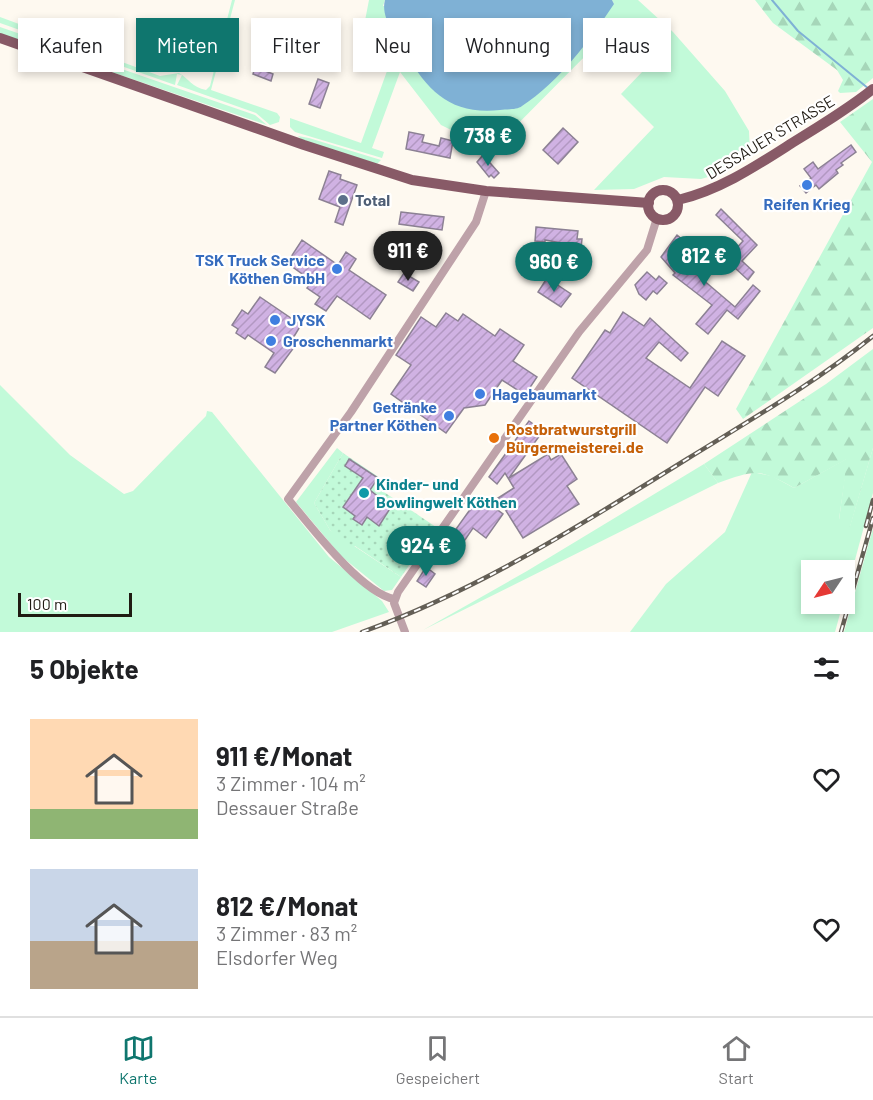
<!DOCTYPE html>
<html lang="de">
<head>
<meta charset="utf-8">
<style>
  :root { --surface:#fff; --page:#f6f6f6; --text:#202124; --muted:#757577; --line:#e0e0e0; --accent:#0f766e }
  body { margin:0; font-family:Barlow,sans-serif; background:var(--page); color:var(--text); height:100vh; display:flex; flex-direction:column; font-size:22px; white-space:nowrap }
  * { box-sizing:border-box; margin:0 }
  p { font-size:20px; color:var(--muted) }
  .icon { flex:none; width:33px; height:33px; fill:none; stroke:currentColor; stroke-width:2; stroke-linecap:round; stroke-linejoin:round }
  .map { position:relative; height:632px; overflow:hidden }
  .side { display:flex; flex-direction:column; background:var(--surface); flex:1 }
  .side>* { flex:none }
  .hud { position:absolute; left:18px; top:18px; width:837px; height:54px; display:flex; gap:12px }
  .needle { width:39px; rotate:235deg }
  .buttons { position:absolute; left:801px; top:560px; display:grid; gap:12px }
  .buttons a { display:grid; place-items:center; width:54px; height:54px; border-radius:0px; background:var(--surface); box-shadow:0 3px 9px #0003; font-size:30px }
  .scale { position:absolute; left:18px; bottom:15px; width:114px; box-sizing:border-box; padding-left:6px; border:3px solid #201b13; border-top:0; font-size:16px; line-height:21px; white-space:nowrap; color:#201b13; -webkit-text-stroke:4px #fff; paint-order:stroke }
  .price { position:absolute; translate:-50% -51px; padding:0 14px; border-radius:21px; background:var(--accent); color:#fff; font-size:20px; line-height:39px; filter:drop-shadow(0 2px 3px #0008) }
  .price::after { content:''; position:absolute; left:50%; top:36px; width:18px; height:14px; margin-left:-9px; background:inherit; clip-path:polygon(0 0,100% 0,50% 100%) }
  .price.active { background:#222; color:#fff }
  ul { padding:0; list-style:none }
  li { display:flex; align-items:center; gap:18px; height:150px; padding:0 30px }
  li span { display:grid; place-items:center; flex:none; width:168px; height:120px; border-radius:0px; color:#555 }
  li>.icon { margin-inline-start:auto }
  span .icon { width:72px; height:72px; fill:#fffc; stroke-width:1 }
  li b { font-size:26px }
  h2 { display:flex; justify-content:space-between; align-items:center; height:72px; padding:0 30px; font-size:26px }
  .chip { padding:0 21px; border-radius:0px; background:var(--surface); box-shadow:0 3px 9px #0003; font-size:21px; line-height:54px }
  .chip.active { background:var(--accent); color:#fff }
  .dock { display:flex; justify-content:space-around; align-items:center; height:84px; border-top:2px solid var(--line); background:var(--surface); font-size:16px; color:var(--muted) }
  .dock a { display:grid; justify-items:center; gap:3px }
  .dock .active { color:var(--accent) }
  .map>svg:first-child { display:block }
  .green { fill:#c2fad9 }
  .forest { fill:url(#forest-firs) }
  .park { fill:url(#park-dots) }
  .water { fill:#7fb1d5 }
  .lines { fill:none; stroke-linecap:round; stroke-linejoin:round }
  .stream { stroke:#7fb1d5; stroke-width:2 }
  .building { fill:url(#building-hatch); stroke:#8c8194; stroke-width:1.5 }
  .minor { stroke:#bea2a9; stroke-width:8 }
  .major { stroke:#885a67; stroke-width:10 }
  .rail-casing { stroke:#645f56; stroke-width:4.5 }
  .rail { stroke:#fff; stroke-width:2; stroke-dasharray:7; stroke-linecap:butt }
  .shop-dot { fill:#3f7fe0; stroke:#fff; stroke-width:2 }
  .service-dot { fill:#5c6f8a; stroke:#fff; stroke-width:2 }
  .food-dot { fill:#e8710a; stroke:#fff; stroke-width:2 }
  .culture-dot { fill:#0f9aa8; stroke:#fff; stroke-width:2 }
  .labels { text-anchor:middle; stroke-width:4.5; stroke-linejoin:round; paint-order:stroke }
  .street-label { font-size:16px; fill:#201b13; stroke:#fff }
  .service-label { font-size:16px; font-weight:bold; fill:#4e5e75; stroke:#fff; text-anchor:start }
  .shop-label { font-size:16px; font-weight:bold; fill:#366cbe; stroke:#fff; text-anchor:start }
  .food-label { font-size:16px; font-weight:bold; fill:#c56008; stroke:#fff; text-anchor:start }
  .culture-label { font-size:16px; font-weight:bold; fill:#0d838f; stroke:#fff; text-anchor:start }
</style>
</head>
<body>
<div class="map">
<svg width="873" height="632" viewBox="0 0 873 632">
  <defs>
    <pattern id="forest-firs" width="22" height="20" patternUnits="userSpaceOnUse" patternTransform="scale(1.5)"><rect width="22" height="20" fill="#c2fad9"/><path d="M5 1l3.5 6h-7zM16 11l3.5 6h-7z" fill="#a6d6b9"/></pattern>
    <pattern id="park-dots" width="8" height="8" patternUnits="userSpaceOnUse" patternTransform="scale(1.5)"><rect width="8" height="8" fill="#c2fad9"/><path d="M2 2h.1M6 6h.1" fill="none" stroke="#a6d6b9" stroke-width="1.8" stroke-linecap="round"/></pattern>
    <pattern id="building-hatch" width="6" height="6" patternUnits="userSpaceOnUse" patternTransform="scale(1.5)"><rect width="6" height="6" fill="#d0b2e3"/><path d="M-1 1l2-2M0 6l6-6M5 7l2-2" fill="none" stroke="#b298c2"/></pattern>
  </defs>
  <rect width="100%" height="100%" fill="#fef9f0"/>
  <g class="green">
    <path d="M232,0H235L211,90L277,113L280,117L279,122L270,125L256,113L177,85L182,75L177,74L175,85L0,23V17L160,76L179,73C189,79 192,87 206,90L210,86Z"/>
    <polygon points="369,0 385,0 383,6 614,4 612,0 638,0 673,32 725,91 749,131 750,153 715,175 701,179 664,177 634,189 594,190 654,127 621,94 643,71 607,34 492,150 441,125 400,72 372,148 384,152 382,158 295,132 290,127 290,118 361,143 391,60 363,31"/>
    <polygon points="0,27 255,115 267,125 0,34"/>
    <polygon points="298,136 309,138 381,160 377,164 302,140"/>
    <polygon points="0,385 70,455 124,494 133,491 206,416 207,411 212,412 329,557 382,601 389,612 332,632 0,632"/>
    <polygon points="337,448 343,453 314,503 330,530 401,577 392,590 384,591 341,556 296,502"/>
    <polygon points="873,448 873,493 845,597 844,570 812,570 812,603 843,603 835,632 630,632 666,584 725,532 752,472 772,476 794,488 848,458 839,519 850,526"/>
    <polygon points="704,464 718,483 423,630 527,571"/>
    <polygon points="873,528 873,632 844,632"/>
  </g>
  <g class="forest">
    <polygon points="755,0 873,0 873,78 856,92 840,93 838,91 843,80 837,70 773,23"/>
    <polygon points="873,99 873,328 743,419 736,409 872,162 840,122"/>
    <path d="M873,349V448L850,527L839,520L847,459L794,488C759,468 755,470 718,483L704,464L826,384Z"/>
  </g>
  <polygon class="park" points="343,453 383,480 378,488 436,527 401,577 355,546 349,547 330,530 314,503"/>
  <path class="water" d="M385,0H612L614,4C590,40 559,82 522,106C517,110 507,109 500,110C452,115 429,93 406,54C397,40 380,17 385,0Z"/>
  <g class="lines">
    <polyline class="stream" points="772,0 798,31 869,89"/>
  </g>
  <g class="building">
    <polygon points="255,67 273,74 271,81 253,74"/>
    <polygon points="318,79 329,83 320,108 309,104"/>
    <polygon points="563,128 578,142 558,164 543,150"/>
    <polygon points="409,132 424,135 422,142 439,146 441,138 453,141 450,158 406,149"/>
    <polygon points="851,145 856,152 841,163 843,165 836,170 838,173 819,189 816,185 806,193 800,186 811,178 804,169 813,162 818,169"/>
    <polygon points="483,155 499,173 494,178 491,175 489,177 477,162"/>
    <polygon points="329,171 341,175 340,179 357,185 343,225 335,222 340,207 319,199"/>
    <polygon points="721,209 757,245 742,261 754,272 748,280 722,256 713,266 703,257 719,238 734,251 743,241 716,215"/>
    <polygon points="401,212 444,217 442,230 399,224"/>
    <polygon points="536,227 578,231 577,239 582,239 580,257 566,252 567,244 545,240 545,242 535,241"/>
    <polygon points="677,235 693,248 682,262 735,307 753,285 760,291 738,319 727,310 708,334 696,324 712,305 673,275 675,273 661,257"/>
    <polygon points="302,240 338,265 346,252 356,259 349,270 386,295 370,319 337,296 326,311 315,304 320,297 307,288 312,281 287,263"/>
    <polygon points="647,272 656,280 659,276 667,283 657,294 653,291 646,300 639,294 635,285"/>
    <polygon points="404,273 419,282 413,291 398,282"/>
    <polygon points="547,278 571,294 561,307 538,292"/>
    <polygon points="260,297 301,325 290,343 295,346 275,373 265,367 274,353 248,335 245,339 236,333 238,329 232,325 242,310 248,314"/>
    <polygon points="623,312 644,326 650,318 688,353 681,361 659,342 646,358 690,388 722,341 745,356 718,396 705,387 667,443 572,378 605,330 610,333"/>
    <polygon points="446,313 458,321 463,314 495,336 500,329 524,345 513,361 537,377 525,395 502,380 485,405 464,408 446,433 391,394 411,365 396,355 421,317 436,327"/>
    <polygon points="529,421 543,431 509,478 548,454 551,460 561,454 577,479 567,486 579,504 523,538 498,498 514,488 505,473 497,484 489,477"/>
    <polygon points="349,459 378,478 370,490 391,507 379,526 367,517 362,525 353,519 355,516 343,507 363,478 345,466"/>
    <polygon points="479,497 485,501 479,509 488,503 503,514 486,538 473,528 454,556 447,552 441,561 436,557"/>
    <polygon points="426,567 435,574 426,587 417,581"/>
  </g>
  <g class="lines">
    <g class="minor">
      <path d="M394,599C360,592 310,525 288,499L351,412L476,222L486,191"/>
      <polyline points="405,632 394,603 398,592 579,332 647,250 657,218"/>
    </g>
    <g class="major">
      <polyline points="0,38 304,145 412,180 486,191 649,203"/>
      <circle cx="663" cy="205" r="15"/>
      <path d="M678,200C720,190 756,166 792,143C820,126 848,109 873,89"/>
    </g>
    <defs>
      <g id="rail">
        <polyline points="866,526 873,500"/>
        <path d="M362,632C479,590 582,524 687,459C750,420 815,383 873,336"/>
        <polyline points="841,632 873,518"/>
      </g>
    </defs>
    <use href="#rail" class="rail-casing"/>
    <use href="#rail" class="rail"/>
  </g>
  <g class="shop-dot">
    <circle cx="807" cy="185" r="6"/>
    <circle cx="337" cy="269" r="6"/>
    <circle cx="275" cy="320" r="6"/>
    <circle cx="271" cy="341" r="6"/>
    <circle cx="480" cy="394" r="6"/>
    <circle cx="449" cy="416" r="6"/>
  </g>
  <circle class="service-dot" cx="343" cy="200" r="6"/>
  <circle class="food-dot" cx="494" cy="438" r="6"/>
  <circle class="culture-dot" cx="364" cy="493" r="6"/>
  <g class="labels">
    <g class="street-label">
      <text transform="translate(770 137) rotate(-31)" y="6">DESSAUER STRASSE</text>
    </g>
    <g class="service-label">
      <text x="355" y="206">Total</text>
    </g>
    <g class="shop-label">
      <text x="807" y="210" text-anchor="middle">Reifen Krieg</text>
      <text x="325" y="266" text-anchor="end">TSK Truck Service<tspan x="325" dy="18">Köthen GmbH</tspan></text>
      <text x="287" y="326">JYSK</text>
      <text x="283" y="347">Groschenmarkt</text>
      <text x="492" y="400">Hagebaumarkt</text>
      <text x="437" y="413" text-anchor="end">Getränke<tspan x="437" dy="18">Partner Köthen</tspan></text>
    </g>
    <g class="food-label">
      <text x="506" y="435">Rostbratwurstgrill<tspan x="506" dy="18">Bürgermeisterei.de</tspan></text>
    </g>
    <g class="culture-label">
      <text x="376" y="490">Kinder- und<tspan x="376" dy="18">Bowlingwelt Köthen</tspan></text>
    </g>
  </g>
</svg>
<div class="buttons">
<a><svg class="needle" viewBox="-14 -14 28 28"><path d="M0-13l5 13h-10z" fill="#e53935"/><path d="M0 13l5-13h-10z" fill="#757577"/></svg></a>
</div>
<div class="scale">100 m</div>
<b class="price" style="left:488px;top:167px">738 €</b>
<b class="price active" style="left:408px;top:282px">911 €</b>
<b class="price" style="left:704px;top:287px">812 €</b>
<b class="price" style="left:554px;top:293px">960 €</b>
<b class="price" style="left:426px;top:577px">924 €</b>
<div class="hud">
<a class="chip">Kaufen</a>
<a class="chip active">Mieten</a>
<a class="chip">Filter</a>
<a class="chip">Neu</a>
<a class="chip">Wohnung</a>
<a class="chip">Haus</a>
</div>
</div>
<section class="side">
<h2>5 Objekte<svg class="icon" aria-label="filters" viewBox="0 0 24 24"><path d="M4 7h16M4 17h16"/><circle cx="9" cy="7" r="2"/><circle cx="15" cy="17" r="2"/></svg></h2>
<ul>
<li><span style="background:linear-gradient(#ffd9b3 75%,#8fb573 0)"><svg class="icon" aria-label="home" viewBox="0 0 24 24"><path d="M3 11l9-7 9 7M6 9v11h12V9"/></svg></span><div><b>911 €/Monat</b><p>3 Zimmer · 104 m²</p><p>Dessauer Straße</p></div><svg class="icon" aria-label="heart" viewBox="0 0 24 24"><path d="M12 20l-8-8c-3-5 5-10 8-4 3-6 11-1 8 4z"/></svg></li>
<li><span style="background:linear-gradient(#c9d6e8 60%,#b9a48a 0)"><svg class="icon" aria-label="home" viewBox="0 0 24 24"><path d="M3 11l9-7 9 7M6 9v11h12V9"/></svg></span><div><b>812 €/Monat</b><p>3 Zimmer · 83 m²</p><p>Elsdorfer Weg</p></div><svg class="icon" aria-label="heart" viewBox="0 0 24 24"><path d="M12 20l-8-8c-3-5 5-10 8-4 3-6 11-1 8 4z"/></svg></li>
</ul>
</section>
<nav class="dock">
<a class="active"><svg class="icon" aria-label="map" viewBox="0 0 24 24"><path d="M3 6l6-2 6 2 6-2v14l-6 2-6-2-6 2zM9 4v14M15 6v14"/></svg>Karte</a>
<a><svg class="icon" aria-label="saved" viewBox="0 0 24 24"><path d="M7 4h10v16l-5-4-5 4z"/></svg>Gespeichert</a>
<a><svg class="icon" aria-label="home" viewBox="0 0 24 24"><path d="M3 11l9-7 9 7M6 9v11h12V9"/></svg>Start</a>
</nav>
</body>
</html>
